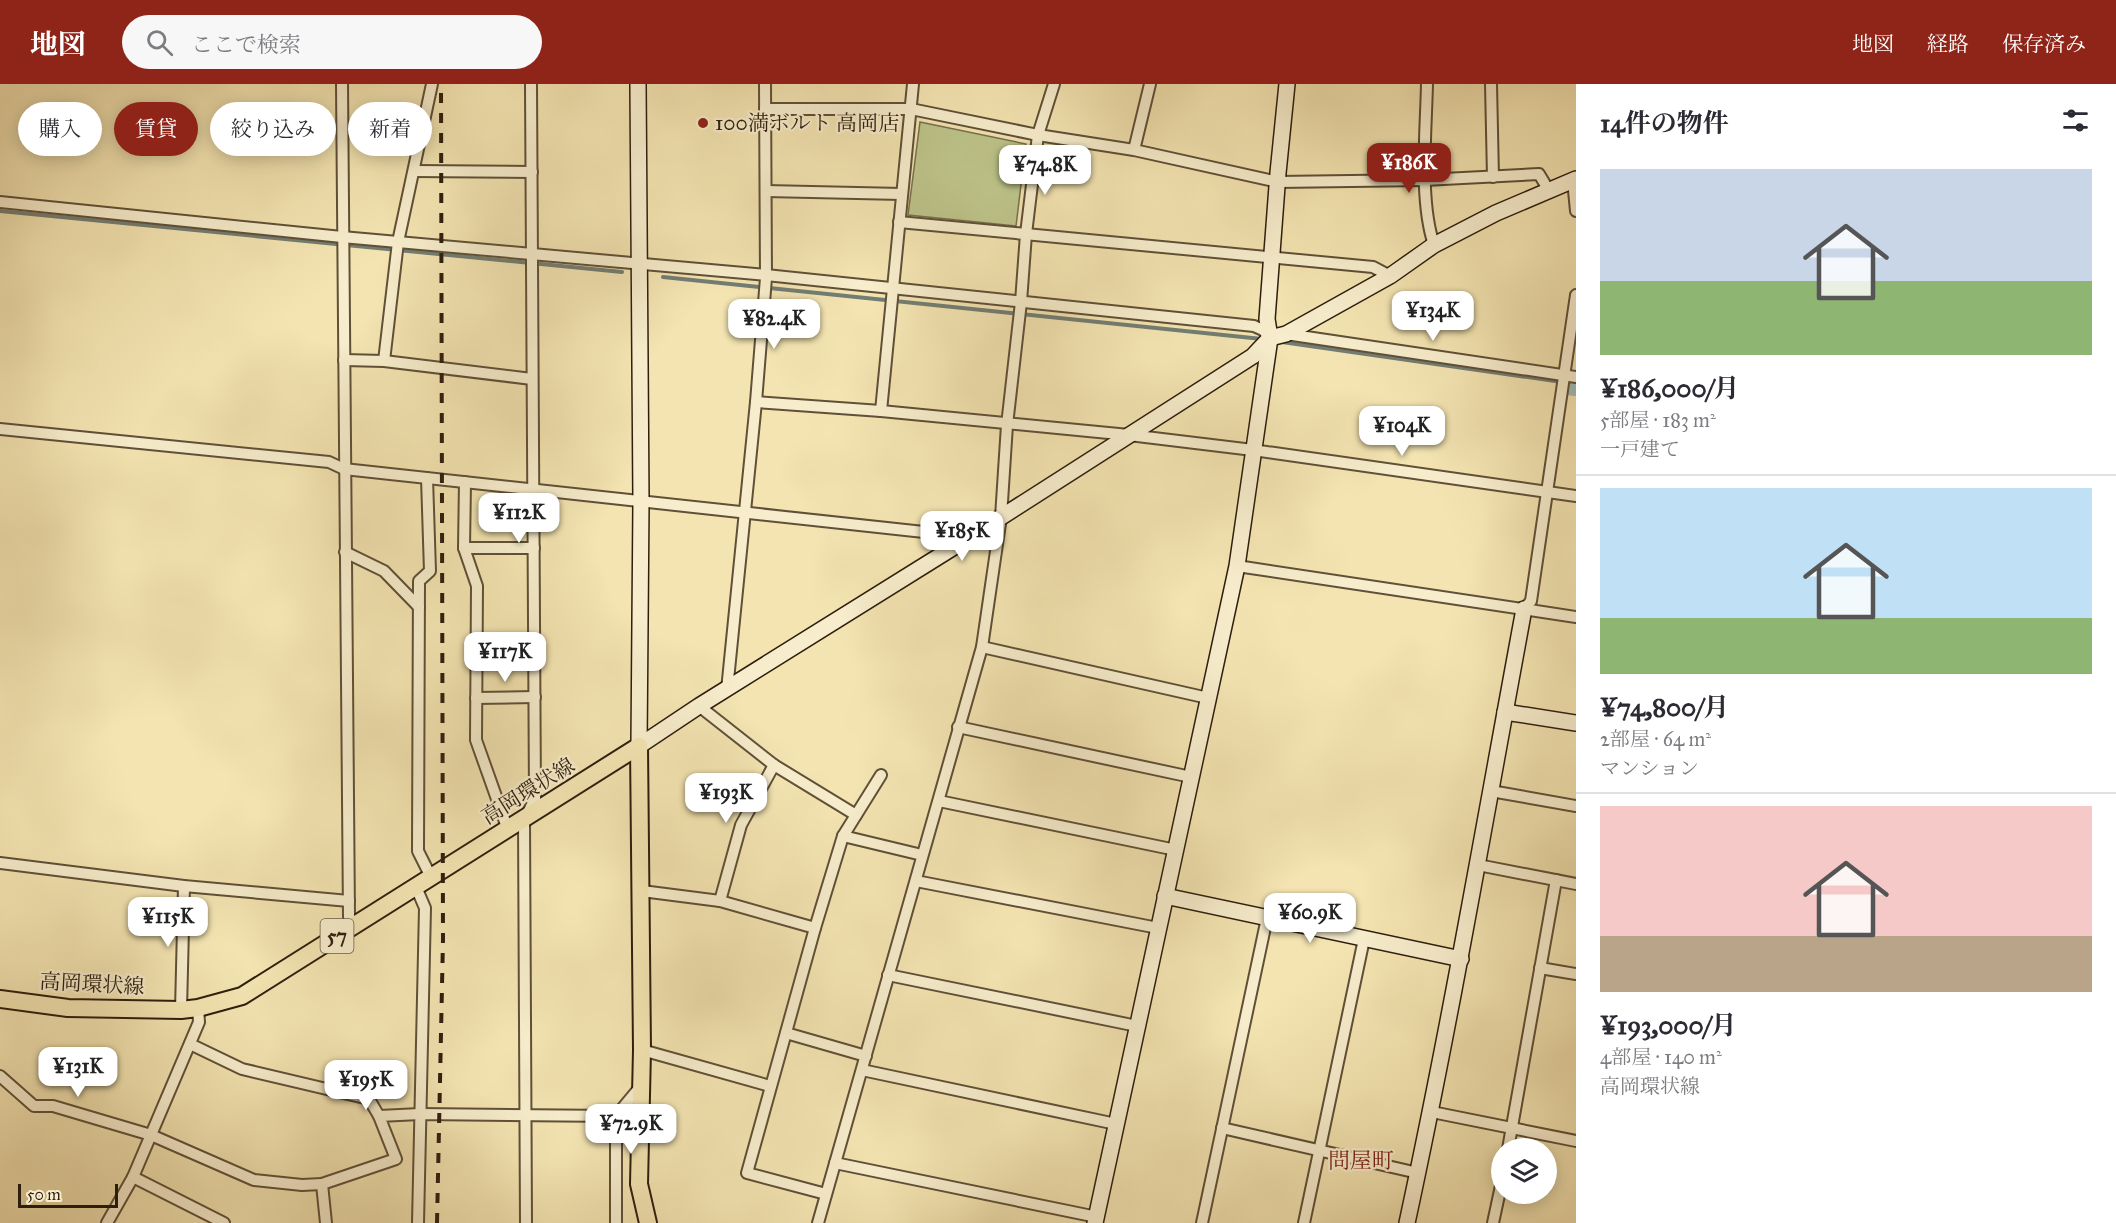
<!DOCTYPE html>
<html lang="ja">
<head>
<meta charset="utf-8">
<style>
  :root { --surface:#fff; --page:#f7f7f7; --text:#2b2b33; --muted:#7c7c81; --line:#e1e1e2; --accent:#8f2418 }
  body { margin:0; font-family:"IM FELL Great Primer","Noto Serif JP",serif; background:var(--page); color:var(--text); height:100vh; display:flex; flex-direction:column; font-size:22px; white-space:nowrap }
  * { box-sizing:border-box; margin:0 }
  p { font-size:20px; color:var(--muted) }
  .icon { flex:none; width:33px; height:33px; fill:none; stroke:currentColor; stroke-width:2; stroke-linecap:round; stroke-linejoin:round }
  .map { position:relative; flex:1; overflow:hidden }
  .details { display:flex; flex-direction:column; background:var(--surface); width:540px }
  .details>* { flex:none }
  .top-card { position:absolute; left:18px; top:18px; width:570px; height:54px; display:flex; gap:12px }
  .tools { position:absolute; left:1491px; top:1054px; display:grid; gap:12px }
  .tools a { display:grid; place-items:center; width:66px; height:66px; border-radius:50%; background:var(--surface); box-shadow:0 3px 15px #0003; font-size:30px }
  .scale { position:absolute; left:18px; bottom:15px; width:100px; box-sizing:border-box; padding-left:6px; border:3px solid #2e1e0e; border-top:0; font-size:16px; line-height:21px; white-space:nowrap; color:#2e1e0e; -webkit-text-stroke:4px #f7edcc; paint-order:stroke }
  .price { position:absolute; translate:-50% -51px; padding:0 14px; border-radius:12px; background:#fff; color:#222; font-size:20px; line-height:39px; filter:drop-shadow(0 2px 3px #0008) }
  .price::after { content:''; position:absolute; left:50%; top:36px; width:18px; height:14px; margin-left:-9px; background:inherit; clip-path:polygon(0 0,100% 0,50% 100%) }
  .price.current { background:var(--accent); color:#fff }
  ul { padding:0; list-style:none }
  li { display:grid; align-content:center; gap:12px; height:318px; padding:0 24px }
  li+li { border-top:2px solid var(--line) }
  li span { display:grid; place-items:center; height:186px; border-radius:0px; color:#555 }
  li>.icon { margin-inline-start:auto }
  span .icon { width:108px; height:108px; fill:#fffc; stroke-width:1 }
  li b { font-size:26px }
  h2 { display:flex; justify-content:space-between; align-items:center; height:72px; padding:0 24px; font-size:26px }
  .tag { padding:0 21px; border-radius:27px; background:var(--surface); box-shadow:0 3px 15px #0003; font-size:21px; line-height:54px }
  .tag.current { background:var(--accent); color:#fff }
  header { display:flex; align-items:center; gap:36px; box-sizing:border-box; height:84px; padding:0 30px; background:var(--accent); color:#fff }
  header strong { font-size:28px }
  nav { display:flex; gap:33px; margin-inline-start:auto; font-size:21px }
  .search { width:420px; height:54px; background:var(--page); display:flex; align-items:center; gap:15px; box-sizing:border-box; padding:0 21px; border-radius:33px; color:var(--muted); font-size:22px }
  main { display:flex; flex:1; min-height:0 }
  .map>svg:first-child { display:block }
  .park { fill:#bdc48a; stroke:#76714c; stroke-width:1.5 }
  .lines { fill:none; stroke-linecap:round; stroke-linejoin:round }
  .stream { stroke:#727d73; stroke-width:4 }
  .river { stroke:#a0bcb6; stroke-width:24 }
  .street-casing { stroke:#5f5037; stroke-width:14 }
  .secondary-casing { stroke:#2e1e0e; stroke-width:18 }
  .primary-casing { stroke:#2e1e0e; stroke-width:20 }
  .street { stroke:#f7edcc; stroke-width:10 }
  .secondary { stroke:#f7edcc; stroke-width:15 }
  .primary { stroke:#f3e4b1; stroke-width:16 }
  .rail { stroke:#2e1e0e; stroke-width:4; stroke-dasharray:10 10; stroke-linecap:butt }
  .poi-dot { fill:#8f2418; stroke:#f7edcc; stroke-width:2 }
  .labels { text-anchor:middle; stroke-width:4.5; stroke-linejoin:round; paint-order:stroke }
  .shield { fill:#f7edcc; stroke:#6a5c47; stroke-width:1.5 }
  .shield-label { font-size:20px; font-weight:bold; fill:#2e1e0e }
  .poi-label { font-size:21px; fill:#2e1e0e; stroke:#f7edcc; text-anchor:start }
  .street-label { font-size:21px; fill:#2e1e0e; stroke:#f7edcc }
  .neighbourhood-label { font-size:22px; fill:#7a1f14; stroke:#f7edcc }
</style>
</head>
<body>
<header>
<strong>地図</strong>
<div class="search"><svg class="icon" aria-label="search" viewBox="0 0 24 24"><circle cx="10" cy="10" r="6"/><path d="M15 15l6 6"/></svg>ここで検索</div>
<nav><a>地図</a><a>経路</a><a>保存済み</a></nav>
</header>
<main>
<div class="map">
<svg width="1576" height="1139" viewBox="0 0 1576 1139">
  <rect width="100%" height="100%" fill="#f3e4b1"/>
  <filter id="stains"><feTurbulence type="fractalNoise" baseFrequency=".00333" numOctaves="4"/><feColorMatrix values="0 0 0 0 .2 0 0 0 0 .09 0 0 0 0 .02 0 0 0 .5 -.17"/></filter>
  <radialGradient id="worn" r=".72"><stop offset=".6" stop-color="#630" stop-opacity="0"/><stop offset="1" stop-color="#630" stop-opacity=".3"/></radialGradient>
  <polygon class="park" points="920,38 1026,60 1016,142 908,131"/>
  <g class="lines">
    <g class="stream">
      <polyline points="0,127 622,188"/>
      <polyline points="663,193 1262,255"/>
      <polyline points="1282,258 1569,299"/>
    </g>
    <polyline class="river" points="1569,299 1576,300"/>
    <defs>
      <g id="street">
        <polyline points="342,0 349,833 354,841"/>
        <path d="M1427,0C1426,48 1419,116 1434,161"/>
        <polyline points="1491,0 1493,93"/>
        <polyline points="765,25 911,25 1038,51 1134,66 1278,98 1424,96 1539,90 1548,105"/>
        <polyline points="1134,66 1150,0"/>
        <polyline points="414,87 532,88"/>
        <polyline points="1573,96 1576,127"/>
        <polyline points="766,107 902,110"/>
        <polyline points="0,118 342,153 766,191 1254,242 1263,246 1270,254"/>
        <polyline points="899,138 1373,183 1390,192"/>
        <polyline points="1286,250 1576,293"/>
        <polyline points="344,276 384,277 532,295"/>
        <polyline points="384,277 398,158 432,0"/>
        <polyline points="756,318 881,327 1129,351 1253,366 1576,412"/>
        <polyline points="881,327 913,0"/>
        <polyline points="0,345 329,378 344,385 970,453"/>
        <polyline points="427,394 430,487 419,497 418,767 431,793"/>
        <polyline points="465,398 464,464 477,502 476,656 508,746"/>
        <polyline points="464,464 534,464"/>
        <polyline points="345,468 384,487 419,523"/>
        <polyline points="1237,482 1576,533"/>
        <polyline points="1524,525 1531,517 1576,211"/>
        <polyline points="982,563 1208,614"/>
        <polyline points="727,606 756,318 766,194 765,0"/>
        <polyline points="476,614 535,613"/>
        <polyline points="699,622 774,681 856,731"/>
        <polyline points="958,643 1191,693"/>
        <polyline points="1491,707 1576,722"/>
        <polyline points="939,717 1176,766"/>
        <polyline points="843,752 922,771"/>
        <polyline points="0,779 184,802 349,817"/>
        <polyline points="1478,781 1576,800"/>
        <polyline points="916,797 1158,844"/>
        <polyline points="416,803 425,824 418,1139"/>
        <polyline points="642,807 720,817 815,844"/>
        <polyline points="720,817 741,741 774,681"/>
        <polyline points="1540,884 1576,890"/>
        <polyline points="888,891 1137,942"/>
        <polyline points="181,926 184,802"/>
        <polyline points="786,949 866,972"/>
        <polyline points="190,960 242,985 369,1015 379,1032"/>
        <polyline points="642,966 770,1002"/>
        <polyline points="862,986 1116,1040"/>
        <polyline points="0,992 34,1022 53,1022 151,1051 254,1096 302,1101 322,1100"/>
        <polyline points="1432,1028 1576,1057"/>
        <polyline points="1222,1044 1418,1089"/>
        <polyline points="1508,1065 1556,796"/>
        <polyline points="835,1079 1097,1133"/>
        <polyline points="133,1093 224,1139"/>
        <polyline points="826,1110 747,1089 815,844 843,752 881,691"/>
        <polyline points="107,1139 133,1093 199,938 198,924"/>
        <polyline points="326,1139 322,1100 396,1075 379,1032 420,1030 616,1032"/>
        <polyline points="526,1139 524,736 535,715 531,0"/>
        <polyline points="616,1139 616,1032 641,1002"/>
        <polyline points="818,1139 982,563 1001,433 1007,341 1021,218 1026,150 1038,51 1054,0"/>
        <polyline points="1202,1139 1267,834"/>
        <polyline points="1304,1139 1364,855"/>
        <polyline points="1493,1139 1502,1097"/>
      </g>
      <g id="secondary">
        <polyline points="638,0 641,417 639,662"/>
        <polyline points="1505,628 1576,639"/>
        <polyline points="639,662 699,622 970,453 1253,272 1270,254 1286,250 1390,192 1434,161 1496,129 1576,95"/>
        <polyline points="1165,812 1461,875"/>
        <polyline points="1095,1139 1237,482 1270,254 1267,235 1278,89 1287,0"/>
        <path d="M1407,1139C1451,935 1486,730 1524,525"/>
      </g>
      <g id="primary">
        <polyline points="639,662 642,966 639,1100 648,1139"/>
        <polyline points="0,915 68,924 181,926 198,924 242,912 639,662"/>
      </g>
    </defs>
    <use href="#street" class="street-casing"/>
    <use href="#secondary" class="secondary-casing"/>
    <use href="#primary" class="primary-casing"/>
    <use href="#street" class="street"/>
    <use href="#secondary" class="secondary"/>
    <use href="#primary" class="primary"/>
    <polyline class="rail" points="437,1139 443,855 441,0"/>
  </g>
  <circle class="poi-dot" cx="703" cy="39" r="6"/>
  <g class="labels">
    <rect class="shield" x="320.5" y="835" width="33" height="34" rx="4.5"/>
    <g class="shield-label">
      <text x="337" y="859">57</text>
    </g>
    <g class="poi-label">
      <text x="715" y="46">100満ボルト 高岡店</text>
    </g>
    <g class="street-label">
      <text transform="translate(528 707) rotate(-32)" y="7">高岡環状線</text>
      <text transform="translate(92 900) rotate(3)" y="7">高岡環状線</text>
    </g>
    <g class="neighbourhood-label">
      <text x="1361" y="1084">問屋町</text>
    </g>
  </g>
  <rect width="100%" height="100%" filter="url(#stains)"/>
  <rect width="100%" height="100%" fill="url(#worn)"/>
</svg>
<div class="tools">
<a><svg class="icon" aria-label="layers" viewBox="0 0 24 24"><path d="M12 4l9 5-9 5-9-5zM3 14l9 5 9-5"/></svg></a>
</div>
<div class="scale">50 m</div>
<b class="price current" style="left:1409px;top:110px">¥186K</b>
<b class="price" style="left:1045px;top:112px">¥74.8K</b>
<b class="price" style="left:1433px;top:258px">¥134K</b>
<b class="price" style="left:774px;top:266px">¥82.4K</b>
<b class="price" style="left:1402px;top:373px">¥104K</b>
<b class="price" style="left:519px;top:460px">¥112K</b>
<b class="price" style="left:962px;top:478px">¥185K</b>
<b class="price" style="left:505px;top:599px">¥117K</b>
<b class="price" style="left:726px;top:740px">¥193K</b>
<b class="price" style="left:1310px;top:860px">¥60.9K</b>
<b class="price" style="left:168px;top:864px">¥115K</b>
<b class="price" style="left:78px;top:1014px">¥131K</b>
<b class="price" style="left:366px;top:1027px">¥195K</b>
<b class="price" style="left:631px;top:1071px">¥72.9K</b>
<div class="top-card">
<a class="tag">購入</a>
<a class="tag current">賃貸</a>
<a class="tag">絞り込み</a>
<a class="tag">新着</a>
</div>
</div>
<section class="details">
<h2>14件の物件<svg class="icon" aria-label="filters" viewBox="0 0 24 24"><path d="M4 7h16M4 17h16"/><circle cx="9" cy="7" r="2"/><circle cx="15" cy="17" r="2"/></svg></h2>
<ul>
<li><span style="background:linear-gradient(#c9d6e8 60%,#8fb573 0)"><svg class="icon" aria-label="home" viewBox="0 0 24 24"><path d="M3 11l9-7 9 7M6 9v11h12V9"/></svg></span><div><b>¥186,000/月</b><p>5部屋 · 183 m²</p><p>一戸建て</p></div></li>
<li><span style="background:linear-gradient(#bfe0f5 70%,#8fb573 0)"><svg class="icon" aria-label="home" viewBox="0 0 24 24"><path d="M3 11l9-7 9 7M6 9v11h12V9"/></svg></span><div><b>¥74,800/月</b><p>2部屋 · 64 m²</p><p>マンション</p></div></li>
<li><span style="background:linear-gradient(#f6c9c9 70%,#b9a48a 0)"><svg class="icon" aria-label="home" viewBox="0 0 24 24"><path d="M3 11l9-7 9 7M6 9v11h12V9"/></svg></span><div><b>¥193,000/月</b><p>4部屋 · 140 m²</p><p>高岡環状線</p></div></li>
</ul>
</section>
</main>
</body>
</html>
